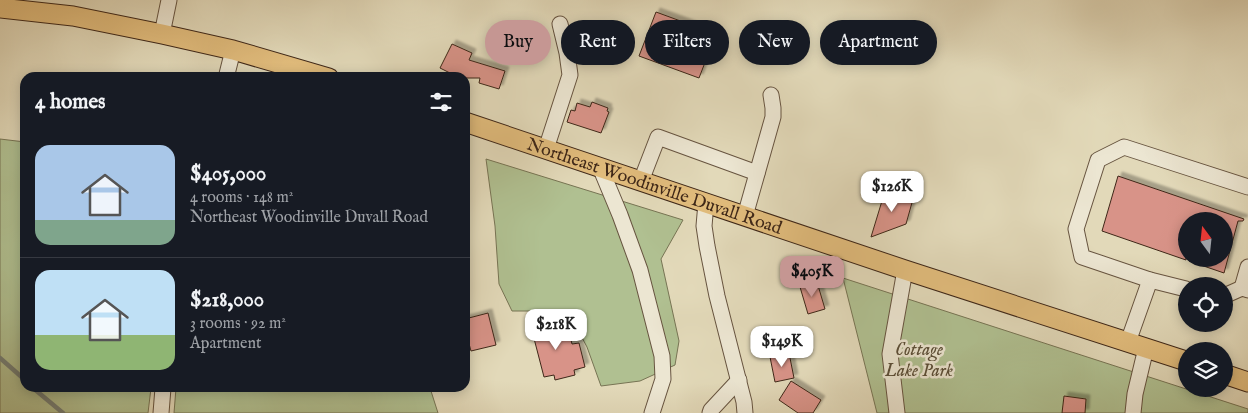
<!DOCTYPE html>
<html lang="en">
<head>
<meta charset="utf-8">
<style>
  :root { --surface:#171b24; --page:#20242c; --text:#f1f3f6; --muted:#9ea1a6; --line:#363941; --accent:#c59692 }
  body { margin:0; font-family:"IM FELL English",serif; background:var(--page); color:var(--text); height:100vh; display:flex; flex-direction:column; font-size:19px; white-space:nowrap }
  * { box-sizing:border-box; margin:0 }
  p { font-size:16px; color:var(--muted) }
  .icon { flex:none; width:28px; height:28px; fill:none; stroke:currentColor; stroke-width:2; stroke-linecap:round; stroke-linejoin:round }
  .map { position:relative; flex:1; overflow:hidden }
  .details { position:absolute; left:20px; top:72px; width:450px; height:320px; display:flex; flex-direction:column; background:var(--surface); border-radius:15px; box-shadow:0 2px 12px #0003 }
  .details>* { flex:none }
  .hud { position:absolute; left:485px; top:20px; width:475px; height:45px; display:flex; gap:10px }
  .needle { width:32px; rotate:345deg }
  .fabs { position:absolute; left:1178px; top:212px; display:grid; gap:10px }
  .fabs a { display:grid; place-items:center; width:55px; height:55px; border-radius:50%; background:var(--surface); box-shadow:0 2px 12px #0003; font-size:25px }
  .price { position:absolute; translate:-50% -42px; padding:0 11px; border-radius:10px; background:#fff; color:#222; font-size:16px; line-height:32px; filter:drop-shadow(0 1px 2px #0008) }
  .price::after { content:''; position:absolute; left:50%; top:30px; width:15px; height:11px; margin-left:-8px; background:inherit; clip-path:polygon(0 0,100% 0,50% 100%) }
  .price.on { background:var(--accent); color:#111 }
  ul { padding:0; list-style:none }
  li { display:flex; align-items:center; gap:15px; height:125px; padding:0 15px }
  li+li { border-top:1px solid var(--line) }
  li span { display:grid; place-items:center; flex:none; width:140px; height:100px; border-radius:15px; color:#555 }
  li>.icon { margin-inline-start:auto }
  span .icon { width:60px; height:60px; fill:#fffc; stroke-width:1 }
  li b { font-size:21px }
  h2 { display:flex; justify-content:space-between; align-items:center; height:60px; padding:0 15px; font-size:21px }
  .tag { padding:0 18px; border-radius:22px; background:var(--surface); box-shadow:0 2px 12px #0003; font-size:18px; line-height:45px }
  .tag.on { background:var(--accent); color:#111 }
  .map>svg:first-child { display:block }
  .green { fill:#b0c091; stroke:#777454 }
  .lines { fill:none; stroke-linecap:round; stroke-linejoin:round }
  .stream { stroke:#737f77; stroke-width:4.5 }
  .building { fill:#d89388; stroke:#3e2718; filter:url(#shadow) }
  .minor-casing { stroke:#675440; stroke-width:17 }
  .major-casing { stroke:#3e2718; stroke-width:21 }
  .minor { stroke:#ece6d2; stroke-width:15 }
  .major { stroke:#e1bc7c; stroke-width:19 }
  .labels { text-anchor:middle; stroke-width:5; stroke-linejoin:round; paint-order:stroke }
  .street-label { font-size:18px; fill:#3e2718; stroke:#ece6d2 }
  .park-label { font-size:18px; font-style:italic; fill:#5a4d36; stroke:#ece6d2 }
</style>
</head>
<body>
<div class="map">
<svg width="1248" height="413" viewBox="0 0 1248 413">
  <defs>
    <filter id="shadow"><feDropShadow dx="4" dy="-4" stdDeviation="1" flood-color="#0004"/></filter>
  </defs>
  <rect width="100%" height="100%" fill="#e2d9b9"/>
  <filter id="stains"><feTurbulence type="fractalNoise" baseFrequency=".004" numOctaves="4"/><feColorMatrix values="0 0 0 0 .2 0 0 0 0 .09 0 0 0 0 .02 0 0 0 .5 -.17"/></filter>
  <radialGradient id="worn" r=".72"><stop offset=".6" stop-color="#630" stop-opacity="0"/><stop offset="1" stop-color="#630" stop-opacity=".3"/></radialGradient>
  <g class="green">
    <polygon points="0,139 25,142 25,388 151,388 148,413 0,413"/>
    <polygon points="486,159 683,220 661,259 679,341 675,365 640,381 601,386 587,347 572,319 542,311 512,311 499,284 495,226"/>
    <polygon points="843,278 1248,409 1248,413 877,413"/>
    <polygon points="176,388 430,388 438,413 174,413"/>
  </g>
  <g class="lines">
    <g class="stream">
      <polyline points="0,358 25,380"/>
      <polyline points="33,388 63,413"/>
    </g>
  </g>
  <g class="building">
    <polygon points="656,12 716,34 699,78 639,56"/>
    <polygon points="452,44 472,53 469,60 505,71 499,89 479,83 480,78 460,78 440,68"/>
    <polygon points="592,102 608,108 607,111 609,112 601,133 567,122 571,110 575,111 577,103 590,107"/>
    <polygon points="1118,176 1244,219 1243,221 1238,221 1224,273 1189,261 1189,259 1224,259 1224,221 1186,221 1186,260 1102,231"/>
    <polygon points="885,191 913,199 906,224 871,237"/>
    <polygon points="817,282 825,309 808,314 800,287"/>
    <polygon points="488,313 496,345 471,351 465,329 465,319"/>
    <polygon points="547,319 551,332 568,328 572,344 579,343 585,367 574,370 575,375 555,380 554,375 544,377 530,323"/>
    <polygon points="789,353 794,378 775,382 770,357"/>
    <polygon points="791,381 821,400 813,413 798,413 779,400"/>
    <polygon points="1064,396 1086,399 1085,413 1062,413"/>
  </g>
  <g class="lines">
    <defs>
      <g id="minor">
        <polyline points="162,34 169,0"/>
        <polyline points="226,78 233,50"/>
        <polyline points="546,149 570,75 567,53 560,24"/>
        <polyline points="600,167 620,215 640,270 662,356 663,379 652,413"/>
        <polyline points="641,181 658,137 757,173"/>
        <polyline points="706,203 704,226 707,246 717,296 744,402 745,413"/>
        <polyline points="745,216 773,117 773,108 771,95"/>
        <polyline points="1242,288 1248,267"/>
        <polyline points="1186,289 1150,280 1082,257 1076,229 1098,160 1124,147 1248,187"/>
        <polyline points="1224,296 1242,288 1248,290"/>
        <polyline points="1128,342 1150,280"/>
        <polyline points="161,413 163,388"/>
        <polyline points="710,413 711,410 739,380"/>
        <polyline points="897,413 890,354 905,270"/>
        <polyline points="1133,413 1135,394 1146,348"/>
      </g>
      <g id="major">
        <polyline points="0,8 73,16 162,34 233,50 329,78"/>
        <path id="s1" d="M465,122L905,270L1186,361"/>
        <polyline points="1224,374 1248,382"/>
      </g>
    </defs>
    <use href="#minor" class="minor-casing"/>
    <use href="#major" class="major-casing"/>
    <use href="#minor" class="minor"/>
    <use href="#major" class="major"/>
  </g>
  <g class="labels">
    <g class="street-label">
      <text dy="6" stroke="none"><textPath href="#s1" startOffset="200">Northeast Woodinville Duvall Road</textPath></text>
    </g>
    <g class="park-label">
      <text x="919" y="355">Cottage<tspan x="919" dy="21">Lake Park</tspan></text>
    </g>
  </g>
  <rect width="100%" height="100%" filter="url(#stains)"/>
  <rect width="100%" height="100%" fill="url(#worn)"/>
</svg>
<div class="fabs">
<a><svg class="needle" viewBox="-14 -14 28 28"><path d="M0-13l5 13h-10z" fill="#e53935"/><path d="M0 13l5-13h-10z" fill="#9ea1a6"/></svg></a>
<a><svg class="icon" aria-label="locate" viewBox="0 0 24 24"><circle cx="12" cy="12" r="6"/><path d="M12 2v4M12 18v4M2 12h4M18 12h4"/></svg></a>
<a><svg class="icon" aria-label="layers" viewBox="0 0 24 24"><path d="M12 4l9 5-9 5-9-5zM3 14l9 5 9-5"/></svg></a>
</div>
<b class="price" style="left:892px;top:213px">$126K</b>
<b class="price on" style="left:812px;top:298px">$405K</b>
<b class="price" style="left:556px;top:351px">$218K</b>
<b class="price" style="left:782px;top:368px">$149K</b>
<div class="hud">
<a class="tag on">Buy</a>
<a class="tag">Rent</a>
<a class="tag">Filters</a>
<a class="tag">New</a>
<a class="tag">Apartment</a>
</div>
<section class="details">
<h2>4 homes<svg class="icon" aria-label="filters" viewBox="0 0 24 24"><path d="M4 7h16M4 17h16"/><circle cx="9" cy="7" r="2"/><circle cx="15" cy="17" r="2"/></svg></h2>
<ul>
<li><span style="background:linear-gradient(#a9c7e8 75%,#7fa58c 0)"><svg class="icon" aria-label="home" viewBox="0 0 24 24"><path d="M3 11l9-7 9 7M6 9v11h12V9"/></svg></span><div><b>$405,000</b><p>4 rooms · 148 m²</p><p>Northeast Woodinville Duvall Road</p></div></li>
<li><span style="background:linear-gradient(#bfe0f5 65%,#8fb573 0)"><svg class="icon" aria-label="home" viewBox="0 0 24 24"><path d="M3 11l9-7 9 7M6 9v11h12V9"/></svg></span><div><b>$218,000</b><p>3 rooms · 92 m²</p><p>Apartment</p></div></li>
</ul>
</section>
</div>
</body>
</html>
